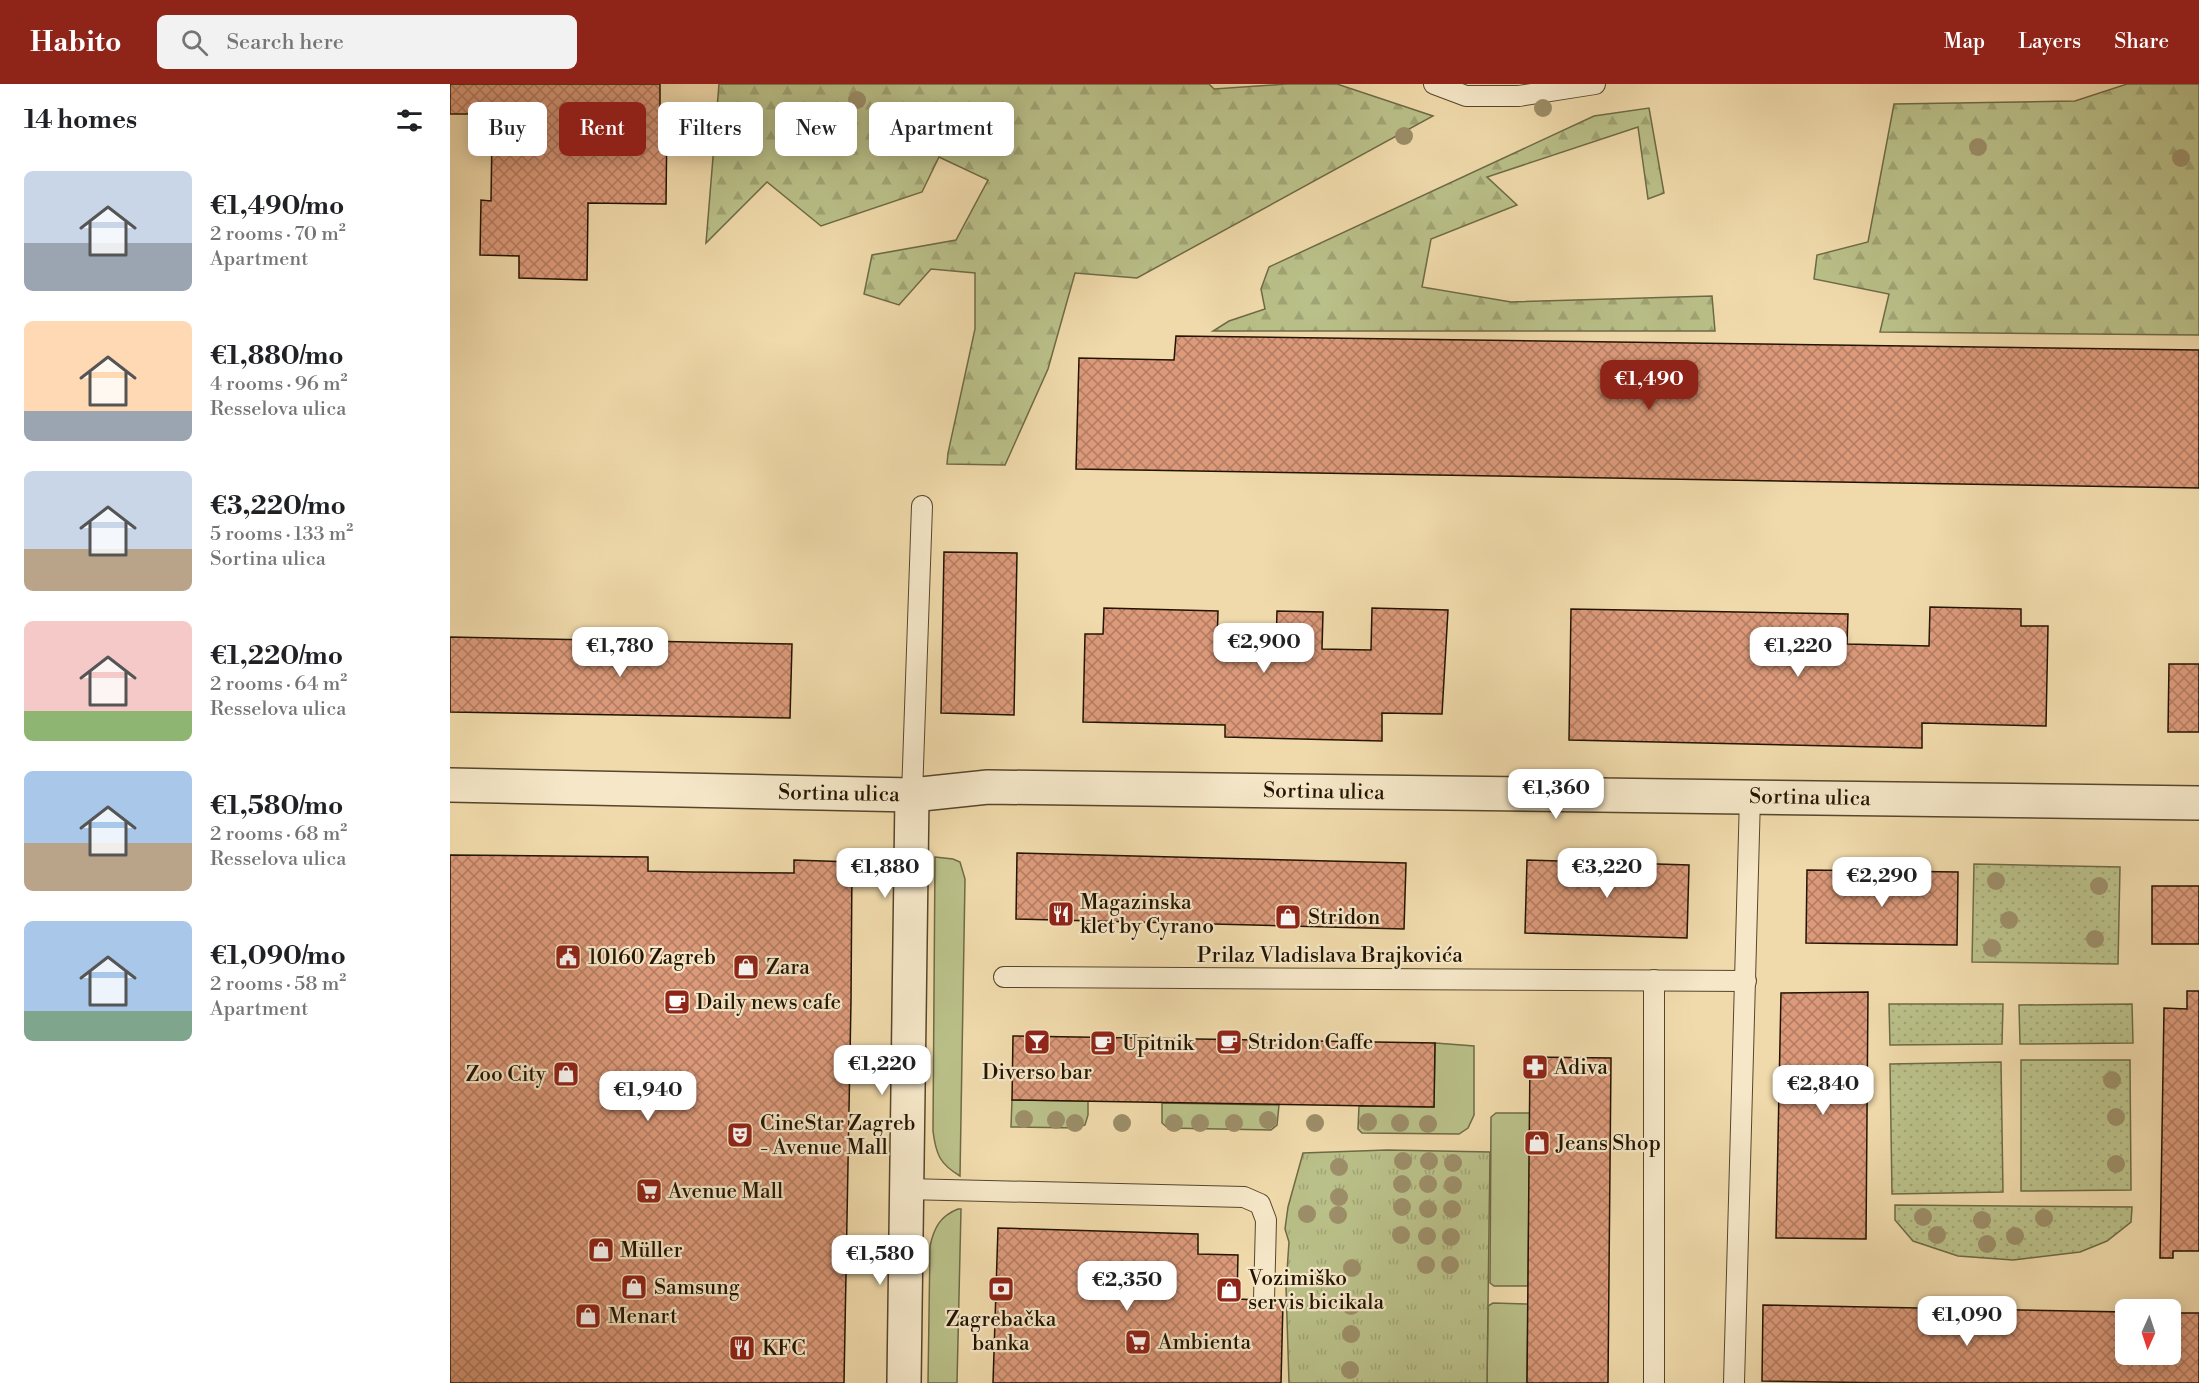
<!DOCTYPE html>
<html lang="en">
<head>
<meta charset="utf-8">
<style>
  :root { --surface:#fff; --page:#f2f2f2; --text:#202124; --muted:#757577; --accent:#8f2418 }
  body { margin:0; font-family:"Libre Bodoni",serif; background:var(--page); color:var(--text); height:100vh; display:flex; flex-direction:column; font-size:22px; white-space:nowrap }
  * { box-sizing:border-box; margin:0 }
  p { font-size:20px; color:var(--muted) }
  .icon { flex:none; width:33px; height:33px; fill:none; stroke:currentColor; stroke-width:2; stroke-linecap:round; stroke-linejoin:round }
  .map { position:relative; flex:1; overflow:hidden }
  .drawer { display:flex; flex-direction:column; background:var(--surface); width:450px }
  .drawer>* { flex:none }
  .banner { position:absolute; left:18px; top:18px; width:570px; height:54px; display:flex; gap:12px }
  .needle { width:39px; rotate:183deg }
  .buttons { position:absolute; left:1665px; top:1215px; display:grid; gap:12px }
  .buttons a { display:grid; place-items:center; width:66px; height:66px; border-radius:9px; background:var(--surface); box-shadow:0 3px 15px #0003; font-size:30px }
  .price { position:absolute; translate:-50% -51px; padding:0 14px; border-radius:12px; background:#fff; color:#222; font-size:20px; line-height:39px; filter:drop-shadow(0 2px 3px #0008) }
  .price::after { content:''; position:absolute; left:50%; top:36px; width:18px; height:14px; margin-left:-9px; background:inherit; clip-path:polygon(0 0,100% 0,50% 100%) }
  .price.active { background:var(--accent); color:#fff }
  ul { padding:0; list-style:none }
  li { display:flex; align-items:center; gap:18px; height:150px; padding:0 24px }
  li span { display:grid; place-items:center; flex:none; width:168px; height:120px; border-radius:9px; color:#555 }
  li>.icon { margin-inline-start:auto }
  span .icon { width:72px; height:72px; fill:#fffc; stroke-width:1 }
  li b { font-size:26px }
  h2 { display:flex; justify-content:space-between; align-items:center; height:72px; padding:0 24px; font-size:26px }
  .tag { padding:0 21px; border-radius:9px; background:var(--surface); box-shadow:0 3px 15px #0003; font-size:21px; line-height:54px }
  .tag.active { background:var(--accent); color:#fff }
  header { display:flex; align-items:center; gap:36px; box-sizing:border-box; height:84px; padding:0 30px; background:var(--accent); color:#fff }
  header strong { font-size:28px }
  nav { display:flex; gap:33px; margin-inline-start:auto; font-size:21px }
  .search { width:420px; height:54px; background:var(--page); display:flex; align-items:center; gap:15px; box-sizing:border-box; padding:0 21px; border-radius:9px; color:var(--muted); font-size:22px }
  main { display:flex; flex:1; min-height:0 }
  .map>svg:first-child { display:block }
  .grass { fill:#bac089; stroke:#6e6a45; stroke-width:1.5 }
  .forest { fill:url(#forest-firs); stroke:#6e6a45; stroke-width:1.5 }
  .park { fill:url(#park-tufts); stroke:#6e6a45; stroke-width:1.5 }
  .garden { fill:url(#garden-dots); stroke:#6e6a45; stroke-width:1.5 }
  .building { fill:url(#building-cross-hatch); stroke:#231401; stroke-width:1.5 }
  .lines { fill:none; stroke-linecap:round; stroke-linejoin:round }
  .service-casing { stroke:#56462c; stroke-width:22 }
  .minor-casing { stroke:#56462c; stroke-width:36 }
  .service { stroke:#f5e7c8; stroke-width:20 }
  .minor { stroke:#f5e7c8; stroke-width:33 }
  .tree { fill:#9c8e68 }
  .labels { text-anchor:middle; stroke-width:4.5; stroke-linejoin:round; paint-order:stroke }
  .street-label { font-size:21px; fill:#231401; stroke:#f5e7c8 }
  .poi-label { font-size:21px; fill:#231401; stroke:#f5e7c8; text-anchor:start }
</style>
</head>
<body>
<header>
<strong>Habito</strong>
<div class="search"><svg class="icon" aria-label="search" viewBox="0 0 24 24"><circle cx="10" cy="10" r="6"/><path d="M15 15l6 6"/></svg>Search here</div>
<nav><a>Map</a><a>Layers</a><a>Share</a></nav>
</header>
<main>
<section class="drawer">
<h2>14 homes<svg class="icon" aria-label="filters" viewBox="0 0 24 24"><path d="M4 7h16M4 17h16"/><circle cx="9" cy="7" r="2"/><circle cx="15" cy="17" r="2"/></svg></h2>
<ul>
<li><span style="background:linear-gradient(#c9d6e8 60%,#9aa5b1 0)"><svg class="icon" aria-label="home" viewBox="0 0 24 24"><path d="M3 11l9-7 9 7M6 9v11h12V9"/></svg></span><div><b>€1,490/mo</b><p>2 rooms · 70 m²</p><p>Apartment</p></div></li>
<li><span style="background:linear-gradient(#ffd9b3 75%,#9aa5b1 0)"><svg class="icon" aria-label="home" viewBox="0 0 24 24"><path d="M3 11l9-7 9 7M6 9v11h12V9"/></svg></span><div><b>€1,880/mo</b><p>4 rooms · 96 m²</p><p>Resselova ulica</p></div></li>
<li><span style="background:linear-gradient(#c9d6e8 65%,#b9a48a 0)"><svg class="icon" aria-label="home" viewBox="0 0 24 24"><path d="M3 11l9-7 9 7M6 9v11h12V9"/></svg></span><div><b>€3,220/mo</b><p>5 rooms · 133 m²</p><p>Sortina ulica</p></div></li>
<li><span style="background:linear-gradient(#f6c9c9 75%,#8fb573 0)"><svg class="icon" aria-label="home" viewBox="0 0 24 24"><path d="M3 11l9-7 9 7M6 9v11h12V9"/></svg></span><div><b>€1,220/mo</b><p>2 rooms · 64 m²</p><p>Resselova ulica</p></div></li>
<li><span style="background:linear-gradient(#a9c7e8 60%,#b9a48a 0)"><svg class="icon" aria-label="home" viewBox="0 0 24 24"><path d="M3 11l9-7 9 7M6 9v11h12V9"/></svg></span><div><b>€1,580/mo</b><p>2 rooms · 68 m²</p><p>Resselova ulica</p></div></li>
<li><span style="background:linear-gradient(#a9c7e8 75%,#7fa58c 0)"><svg class="icon" aria-label="home" viewBox="0 0 24 24"><path d="M3 11l9-7 9 7M6 9v11h12V9"/></svg></span><div><b>€1,090/mo</b><p>2 rooms · 58 m²</p><p>Apartment</p></div></li>
</ul>
</section>
<div class="map">
<svg width="1749" height="1299" viewBox="0 0 1749 1299">
  <defs>
    <pattern id="forest-firs" width="22" height="20" patternUnits="userSpaceOnUse" patternTransform="scale(1.5)"><rect width="22" height="20" fill="#bac089"/><path d="M5 1l3.5 6h-7zM16 11l3.5 6h-7z" fill="#a0a474"/></pattern>
    <pattern id="park-tufts" width="24" height="20" patternUnits="userSpaceOnUse" patternTransform="scale(1.5)"><rect width="24" height="20" fill="#bac089"/><path d="M3 7l-1-3M5 7V3M7 7l1-3M15 17l-1-3M17 17v-4M19 17l1-3" fill="none" stroke="#a0a474"/></pattern>
    <pattern id="garden-dots" width="8" height="8" patternUnits="userSpaceOnUse" patternTransform="scale(1.5)"><rect width="8" height="8" fill="#bac089"/><path d="M2 2h.1M6 6h.1" fill="none" stroke="#a0a474" stroke-width="1.8" stroke-linecap="round"/></pattern>
    <pattern id="building-cross-hatch" width="8" height="8" patternUnits="userSpaceOnUse" patternTransform="scale(1.5)"><rect width="8" height="8" fill="#dc9a7a"/><path d="M0 0l8 8M0 8l8-8" fill="none" stroke="#b27c62"/></pattern>
  </defs>
  <rect width="100%" height="100%" fill="#f0daab"/>
  <filter id="stains"><feTurbulence type="fractalNoise" baseFrequency=".00333" numOctaves="4"/><feColorMatrix values="0 0 0 0 .2 0 0 0 0 .09 0 0 0 0 .02 0 0 0 .5 -.17"/></filter>
  <radialGradient id="worn" r=".72"><stop offset=".6" stop-color="#630" stop-opacity="0"/><stop offset="1" stop-color="#630" stop-opacity=".3"/></radialGradient>
  <g class="grass">
    <path d="M485,773L503,775L510,778L515,795L510,1092C490,1080 486,1071 483,1047Z"/>
    <polygon points="985,959 1024,962 1024,1031 1018,1044 1009,1050 912,1049 908,1045 909,1022 984,1023"/>
    <polygon points="562,1016 638,1017 638,1031 635,1041 627,1044 561,1043"/>
    <polygon points="712,1019 829,1021 827,1041 821,1046 718,1044 712,1039"/>
    <polygon points="1046,1029 1080,1029 1078,1202 1044,1202 1040,1199 1041,1033"/>
    <path d="M508,1125H511L507,1299H478L480,1162C484,1144 490,1132 508,1125Z"/>
    <polygon points="1043,1219 1078,1220 1077,1299 1037,1299 1038,1222"/>
  </g>
  <g class="forest">
    <polygon points="269,0 759,0 764,5 837,0 887,0 983,32 687,194 625,189 598,285 555,381 497,380 498,369 525,245 525,189 481,185 449,221 414,210 422,171 506,156 538,96 489,73 472,108 371,142 317,98 256,159"/>
    <polygon points="1677,0 1749,0 1749,251 1430,248 1439,210 1364,195 1367,171 1418,158 1444,20 1625,17"/>
    <polygon points="1199,24 1214,109 1198,115 1188,43 1037,93 1067,121 981,155 972,203 1061,218 1262,212 1265,247 763,247 779,237 815,225 811,205 819,183 1144,32"/>
  </g>
  <polygon class="park" points="937,1066 1040,1068 1037,1299 839,1299 836,1202 839,1158 835,1145 838,1123 853,1069"/>
  <g class="garden">
    <polygon points="1524,780 1670,783 1668,880 1522,878"/>
    <polygon points="1439,920 1553,920 1552,960 1440,961"/>
    <polygon points="1682,920 1683,959 1570,960 1569,921"/>
    <polygon points="1571,976 1680,976 1681,1106 1571,1107"/>
    <polygon points="1551,978 1553,1108 1442,1110 1440,980"/>
    <polygon points="1445,1121 1682,1123 1681,1138 1657,1157 1630,1168 1563,1176 1508,1172 1463,1157 1445,1136"/>
  </g>
  <g class="building">
    <polygon points="0,0 210,0 210,32 217,32 216,120 138,119 137,196 69,194 69,172 30,171 31,116 41,117 42,51 22,51 22,30 0,30"/>
    <polygon points="726,252 1749,266 1749,404 626,385 629,274 724,276"/>
    <polygon points="494,468 567,469 564,631 491,629"/>
    <polygon points="1480,523 1571,525 1571,542 1598,542 1596,642 1472,639 1472,664 1119,656 1121,525 1398,530 1397,560 1479,562"/>
    <polygon points="654,524 768,527 767,563 826,564 827,527 873,528 872,565 921,566 922,524 998,526 992,630 932,629 932,657 775,653 775,641 633,638 635,550 653,550"/>
    <polygon points="0,553 342,560 340,634 0,628"/>
    <polygon points="1719,580 1749,580 1749,648 1718,648"/>
    <polygon points="567,769 956,779 954,845 566,835"/>
    <polygon points="0,771 198,773 198,787 242,788 344,789 344,776 402,778 401,917 394,1299 0,1299"/>
    <polygon points="1077,776 1239,781 1237,854 1075,849"/>
    <polygon points="1357,786 1508,788 1507,861 1356,859"/>
    <rect x="1702" y="802" width="47" height="58"/>
    <polygon points="1737,907 1749,907 1749,1167 1723,1167 1723,1174 1710,1174 1714,924 1737,925"/>
    <polygon points="1418,908 1416,1155 1326,1154 1331,909"/>
    <polygon points="563,952 985,959 984,1023 562,1016"/>
    <polygon points="1080,973 1161,974 1158,1299 1077,1299"/>
    <polygon points="548,1144 748,1150 748,1170 788,1171 787,1215 833,1217 831,1299 543,1299"/>
    <polygon points="1313,1221 1676,1228 1676,1270 1720,1270 1720,1229 1749,1229 1749,1299 1443,1299 1312,1297"/>
  </g>
  <g class="lines">
    <defs>
      <g id="service">
        <polyline points="984,0 1016,12 1069,12 1145,0"/>
        <polyline points="462,711 472,422"/>
        <polyline points="554,893 1296,897"/>
        <polyline points="456,1105 794,1113 810,1120 816,1136 814,1216"/>
        <polyline points="1204,1299 1204,896"/>
        <polyline points="1284,1299 1300,713"/>
      </g>
      <g id="minor">
        <polyline points="0,701 462,711 538,703 1749,719"/>
        <polyline points="454,1299 462,711"/>
      </g>
    </defs>
    <use href="#service" class="service-casing"/>
    <use href="#minor" class="minor-casing"/>
    <use href="#service" class="service"/>
    <use href="#minor" class="minor"/>
  </g>
  <g class="tree">
    <circle cx="407" cy="16" r="9"/>
    <circle cx="1093" cy="24" r="9"/>
    <circle cx="954" cy="52" r="9"/>
    <circle cx="1528" cy="63" r="9"/>
    <circle cx="1731" cy="74" r="9"/>
    <circle cx="1546" cy="797" r="9"/>
    <circle cx="1649" cy="802" r="9"/>
    <circle cx="1559" cy="836" r="9"/>
    <circle cx="1645" cy="855" r="9"/>
    <circle cx="1542" cy="864" r="9"/>
    <circle cx="1662" cy="996" r="9"/>
    <circle cx="1666" cy="1033" r="9"/>
    <circle cx="574" cy="1035" r="9"/>
    <circle cx="606" cy="1036" r="9"/>
    <circle cx="818" cy="1036" r="9"/>
    <circle cx="918" cy="1038" r="9"/>
    <circle cx="625" cy="1039" r="9"/>
    <circle cx="672" cy="1039" r="9"/>
    <circle cx="724" cy="1039" r="9"/>
    <circle cx="750" cy="1039" r="9"/>
    <circle cx="784" cy="1039" r="9"/>
    <circle cx="865" cy="1039" r="9"/>
    <circle cx="950" cy="1039" r="9"/>
    <circle cx="978" cy="1040" r="9"/>
    <circle cx="953" cy="1077" r="9"/>
    <circle cx="979" cy="1077" r="9"/>
    <circle cx="1003" cy="1079" r="9"/>
    <circle cx="1666" cy="1080" r="9"/>
    <circle cx="889" cy="1083" r="9"/>
    <circle cx="952" cy="1100" r="9"/>
    <circle cx="978" cy="1100" r="9"/>
    <circle cx="1003" cy="1101" r="9"/>
    <circle cx="889" cy="1113" r="9"/>
    <circle cx="952" cy="1123" r="9"/>
    <circle cx="978" cy="1125" r="9"/>
    <circle cx="1002" cy="1125" r="9"/>
    <circle cx="857" cy="1130" r="9"/>
    <circle cx="888" cy="1131" r="9"/>
    <circle cx="1473" cy="1133" r="9"/>
    <circle cx="1594" cy="1134" r="9"/>
    <circle cx="1532" cy="1136" r="9"/>
    <circle cx="951" cy="1151" r="9"/>
    <circle cx="1487" cy="1151" r="9"/>
    <circle cx="977" cy="1152" r="9"/>
    <circle cx="1565" cy="1152" r="9"/>
    <circle cx="1001" cy="1153" r="9"/>
    <circle cx="1537" cy="1160" r="9"/>
    <circle cx="976" cy="1181" r="9"/>
    <circle cx="1000" cy="1181" r="9"/>
    <circle cx="902" cy="1184" r="9"/>
    <circle cx="901" cy="1222" r="9"/>
    <circle cx="901" cy="1250" r="9"/>
    <circle cx="900" cy="1286" r="9"/>
  </g>
  <defs>
    <symbol id="restaurant-square" viewBox="-11 -11 22 22"><rect x="-9" y="-9" width="18" height="18" rx="4" fill="#8f2418" stroke="#f5e7c8"/><path d="M-5-6h1v4h1v-4h1v4h1v-4h1v5L-1.5 .5V6h-2V.5L-5-1ZM5-6V6H3V1.5H1.5Q1.5-4 5-6Z" fill="#fff"/></symbol>
    <symbol id="shop-square" viewBox="-11 -11 22 22"><rect x="-9" y="-9" width="18" height="18" rx="4" fill="#8f2418" stroke="#f5e7c8"/><path d="M-5-2.5h2.3a2.7 3.5 0 0 1 5.4 0H5L5.5 6h-11ZM-1.5-2.5h3a1.5 2.3 0 0 0-3 0Z" fill="#fff"/></symbol>
    <symbol id="civic-square" viewBox="-11 -11 22 22"><rect x="-9" y="-9" width="18" height="18" rx="4" fill="#8f2418" stroke="#f5e7c8"/><path d="M-.6-6.5H3V-4.5H.6V-3L4-1V1h2V6H-6V1h2V-1L-.6-3ZM-1.2 2.5V6h2.4V2.5Z" fill="#fff"/></symbol>
    <symbol id="cafe-square" viewBox="-11 -11 22 22"><rect x="-9" y="-9" width="18" height="18" rx="4" fill="#8f2418" stroke="#f5e7c8"/><path d="M-5.5-4.5H6V0H3Q3 3.5 0 3.5H-2.5Q-5.5 3.5-5.5 0ZM3-3.2v2h1.7v-2ZM-6 4.5H4V6H-6Z" fill="#fff"/></symbol>
    <symbol id="bar-square" viewBox="-11 -11 22 22"><rect x="-9" y="-9" width="18" height="18" rx="4" fill="#8f2418" stroke="#f5e7c8"/><path d="M-6-5H6L.8 .8V4.5H3.5V6h-7V4.5H-.8V.8Z" fill="#fff"/></symbol>
    <symbol id="pharmacy-square" viewBox="-11 -11 22 22"><rect x="-9" y="-9" width="18" height="18" rx="4" fill="#8f2418" stroke="#f5e7c8"/><path d="M-2-6h4v4h4v4h-4v4h-4v-4h-4v-4h4Z" fill="#fff"/></symbol>
    <symbol id="theatre-square" viewBox="-11 -11 22 22"><rect x="-9" y="-9" width="18" height="18" rx="4" fill="#8f2418" stroke="#f5e7c8"/><path d="M-5-5.5Q0-4 5-5.5V0Q5 5 0 6Q-5 5-5 0ZM-3.3-2.5H-1v1.5H-3.3ZM1-2.5H3.3v1.5H1ZM-2.8 1Q0 5.5 2.8 1Z" fill="#fff"/></symbol>
    <symbol id="supermarket-square" viewBox="-11 -11 22 22"><rect x="-9" y="-9" width="18" height="18" rx="4" fill="#8f2418" stroke="#f5e7c8"/><path d="M-6-5.5h2.5l.6 2H6L4.5 2H-2.5L-4.4-4H-6ZM-1.5 3.2a1.3 1.3 0 1 0 .1 0ZM3 3.2a1.3 1.3 0 1 0 .1 0Z" fill="#fff"/></symbol>
    <symbol id="bank-square" viewBox="-11 -11 22 22"><rect x="-9" y="-9" width="18" height="18" rx="4" fill="#8f2418" stroke="#f5e7c8"/><path d="M-6-4H6V4H-6ZM0-2.3a2.3 2.3 0 1 0 0 4.6a2.3 2.3 0 1 0 0-4.6Z" fill="#fff"/></symbol>
  </defs>
  <g fill-rule="evenodd">
    <use href="#restaurant-square" x="596" y="815" width="30" height="30"/>
    <use href="#shop-square" x="823" y="818" width="30" height="30"/>
    <use href="#civic-square" x="103" y="858" width="30" height="30"/>
    <use href="#shop-square" x="281" y="868" width="30" height="30"/>
    <use href="#cafe-square" x="212" y="903" width="30" height="30"/>
    <use href="#bar-square" x="572" y="943" width="30" height="30"/>
    <use href="#cafe-square" x="764" y="943" width="30" height="30"/>
    <use href="#cafe-square" x="638" y="944" width="30" height="30"/>
    <use href="#pharmacy-square" x="1070" y="968" width="30" height="30"/>
    <use href="#shop-square" x="101" y="975" width="30" height="30"/>
    <use href="#theatre-square" x="275" y="1036" width="30" height="30"/>
    <use href="#shop-square" x="1072" y="1044" width="30" height="30"/>
    <use href="#supermarket-square" x="184" y="1092" width="30" height="30"/>
    <use href="#shop-square" x="136" y="1151" width="30" height="30"/>
    <use href="#shop-square" x="169" y="1188" width="30" height="30"/>
    <use href="#bank-square" x="536" y="1190" width="30" height="30"/>
    <use href="#shop-square" x="764" y="1191" width="30" height="30"/>
    <use href="#shop-square" x="123" y="1217" width="30" height="30"/>
    <use href="#supermarket-square" x="673" y="1243" width="30" height="30"/>
    <use href="#restaurant-square" x="277" y="1249" width="30" height="30"/>
  </g>
  <g class="labels">
    <g class="street-label">
      <text transform="translate(874 707) rotate(1)" y="7">Sortina ulica</text>
      <text transform="translate(389 709) rotate(1)" y="7">Sortina ulica</text>
      <text transform="translate(1360 713) rotate(1)" y="7">Sortina ulica</text>
      <text x="880" y="878">Prilaz Vladislava Brajkovića</text>
    </g>
    <g class="poi-label">
      <text x="630" y="825">Magazinska<tspan x="630" dy="24">klet by Cyrano</tspan></text>
      <text x="858" y="840">Stridon</text>
      <text x="138" y="880">10160 Zagreb</text>
      <text x="316" y="890">Zara</text>
      <text x="246" y="925">Daily news cafe</text>
      <text x="798" y="965">Stridon Caffe</text>
      <text x="672" y="966">Upitnik</text>
      <text x="1104" y="990">Adiva</text>
      <text x="587" y="995" text-anchor="middle">Diverso bar</text>
      <text x="96" y="997" text-anchor="end">Zoo City</text>
      <text x="310" y="1046">CineStar Zagreb<tspan x="310" dy="24">- Avenue Mall</tspan></text>
      <text x="1106" y="1066">Jeans Shop</text>
      <text x="218" y="1114">Avenue Mall</text>
      <text x="170" y="1173">Müller</text>
      <text x="798" y="1201">Vozimiško<tspan x="798" dy="24">servis bicikala</tspan></text>
      <text x="204" y="1210">Samsung</text>
      <text x="158" y="1239">Menart</text>
      <text x="551" y="1242" text-anchor="middle">Zagrebačka<tspan x="551" dy="24">banka</tspan></text>
      <text x="708" y="1265">Ambienta</text>
      <text x="312" y="1271">KFC</text>
    </g>
  </g>
  <rect width="100%" height="100%" filter="url(#stains)"/>
  <rect width="100%" height="100%" fill="url(#worn)"/>
</svg>
<div class="buttons">
<a><svg class="needle" viewBox="-14 -14 28 28"><path d="M0-13l5 13h-10z" fill="#e53935"/><path d="M0 13l5-13h-10z" fill="#757577"/></svg></a>
</div>
<b class="price active" style="left:1199px;top:327px">€1,490</b>
<b class="price" style="left:814px;top:590px">€2,900</b>
<b class="price" style="left:170px;top:594px">€1,780</b>
<b class="price" style="left:1348px;top:594px">€1,220</b>
<b class="price" style="left:1106px;top:736px">€1,360</b>
<b class="price" style="left:435px;top:815px">€1,880</b>
<b class="price" style="left:1157px;top:815px">€3,220</b>
<b class="price" style="left:1432px;top:824px">€2,290</b>
<b class="price" style="left:432px;top:1012px">€1,220</b>
<b class="price" style="left:1373px;top:1032px">€2,840</b>
<b class="price" style="left:198px;top:1038px">€1,940</b>
<b class="price" style="left:430px;top:1202px">€1,580</b>
<b class="price" style="left:677px;top:1228px">€2,350</b>
<b class="price" style="left:1517px;top:1263px">€1,090</b>
<div class="banner">
<a class="tag">Buy</a>
<a class="tag active">Rent</a>
<a class="tag">Filters</a>
<a class="tag">New</a>
<a class="tag">Apartment</a>
</div>
</div>
</main>
</body>
</html>
